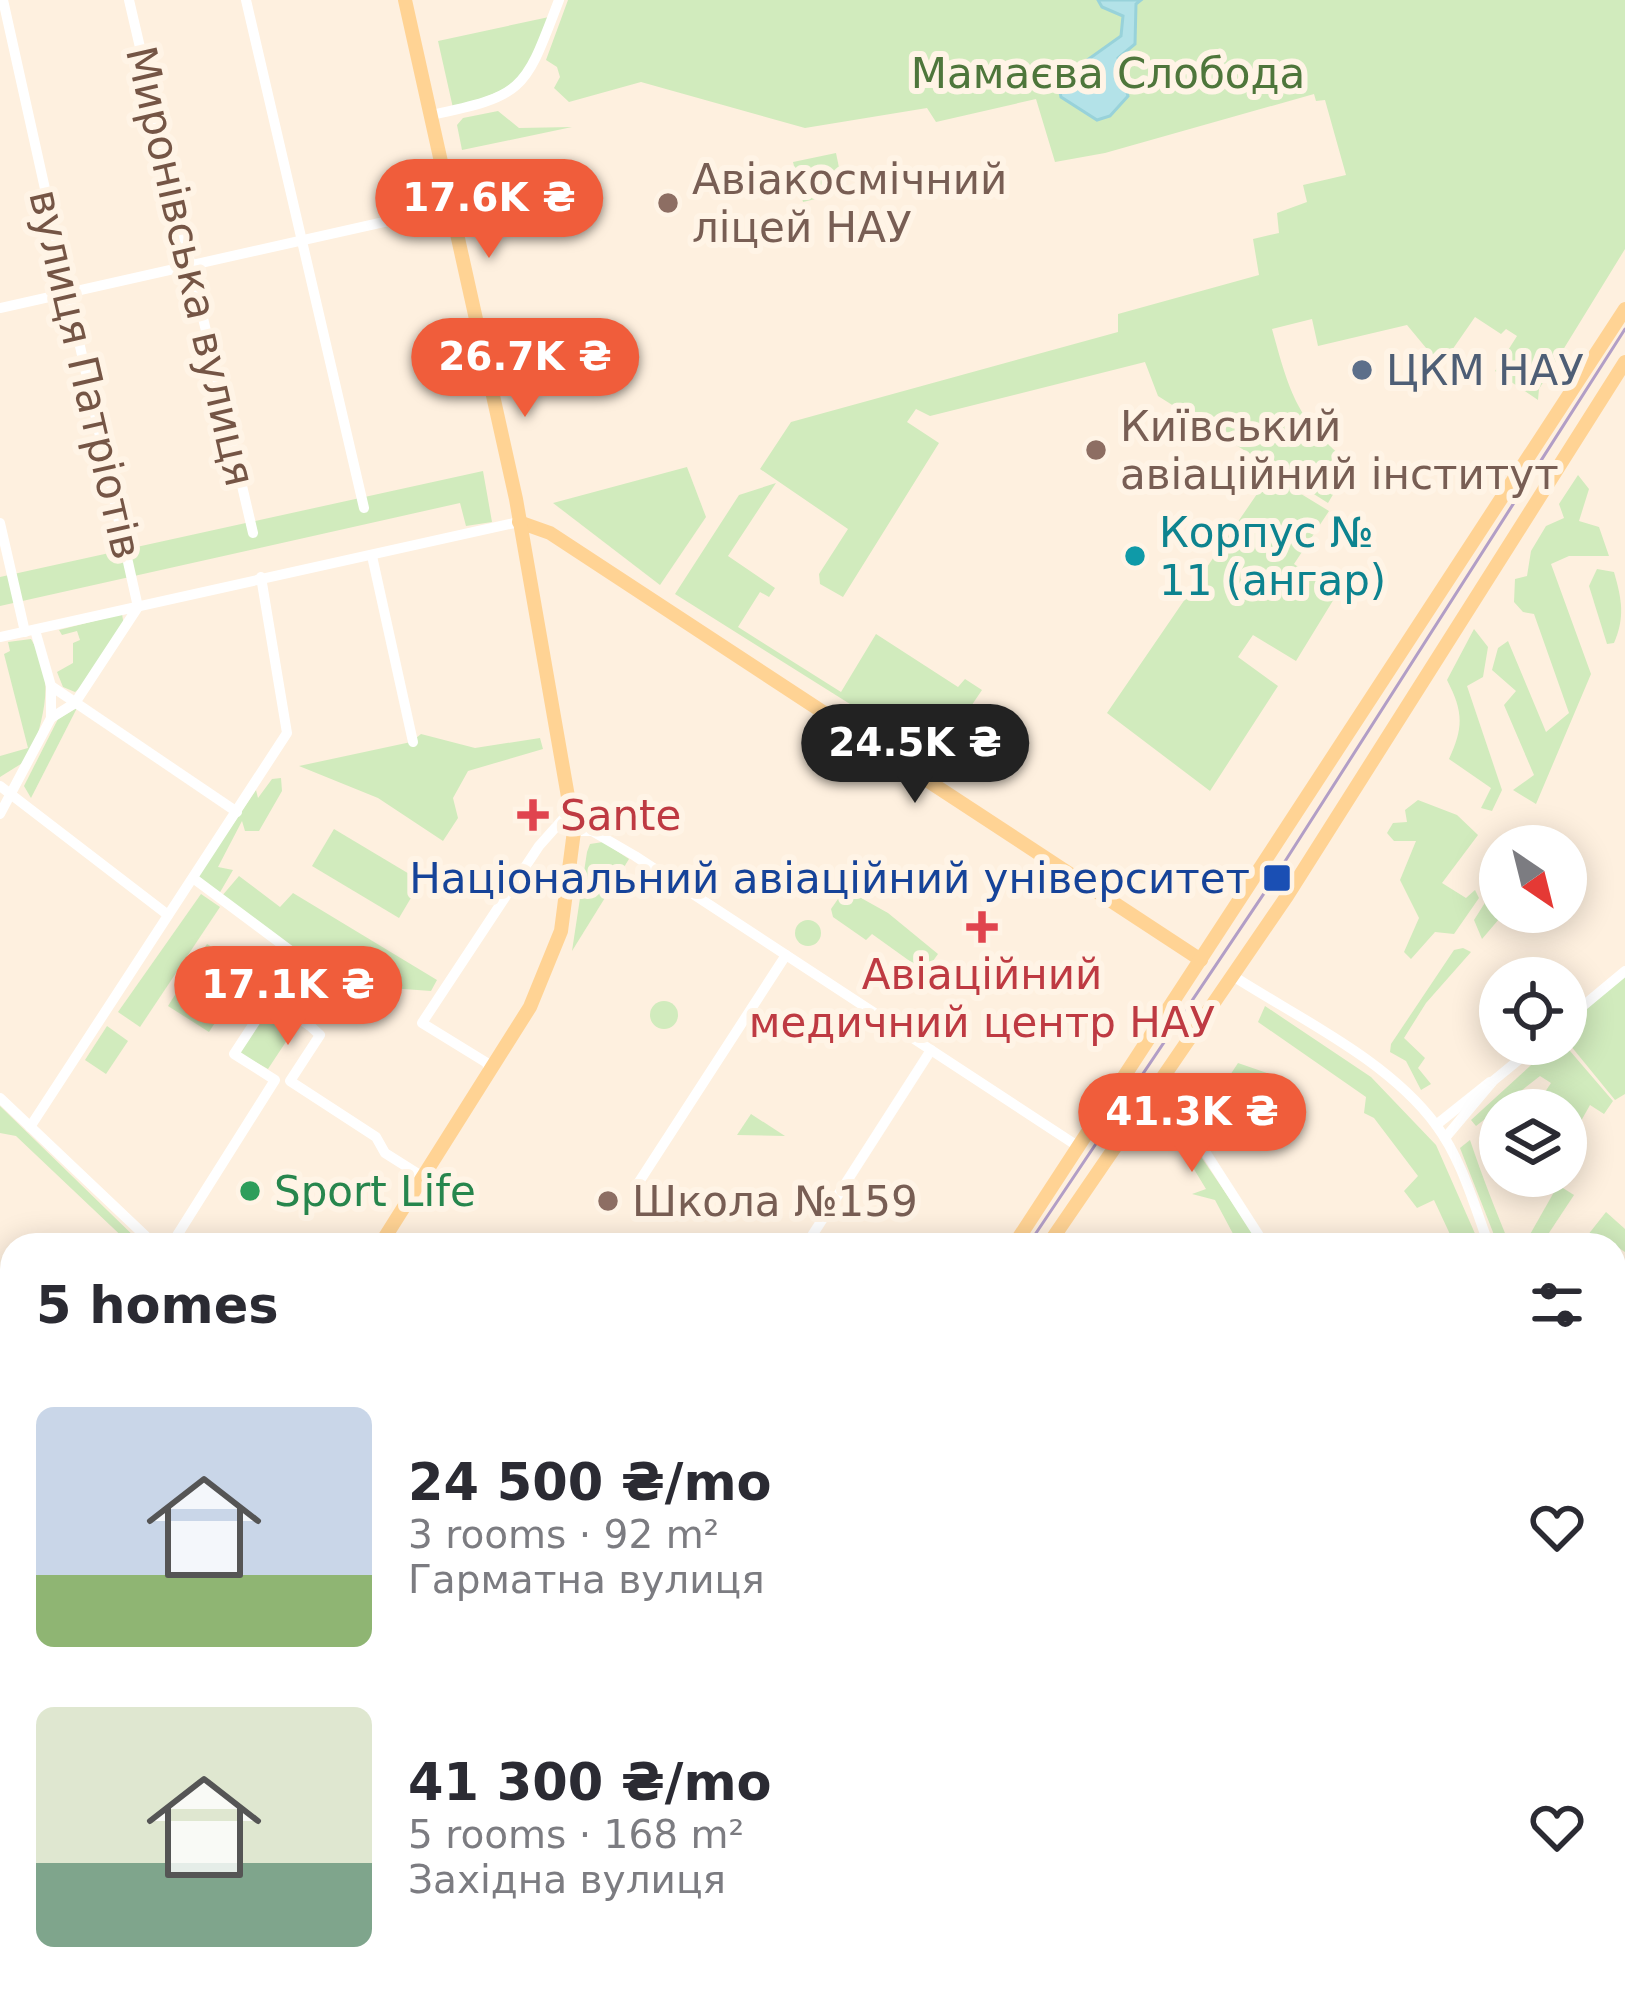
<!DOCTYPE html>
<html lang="en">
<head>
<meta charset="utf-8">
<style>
  :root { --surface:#fff; --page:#f7f7f7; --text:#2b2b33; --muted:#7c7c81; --accent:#f05d3b }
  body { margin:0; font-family:"DejaVu Sans",sans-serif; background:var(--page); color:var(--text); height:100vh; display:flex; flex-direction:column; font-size:45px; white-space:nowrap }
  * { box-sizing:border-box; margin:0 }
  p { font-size:39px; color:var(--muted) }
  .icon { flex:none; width:66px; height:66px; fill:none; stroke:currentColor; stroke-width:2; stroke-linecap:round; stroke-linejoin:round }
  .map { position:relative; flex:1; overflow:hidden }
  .drawer { position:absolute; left:0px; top:1233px; width:1626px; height:771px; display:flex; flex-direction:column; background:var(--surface); border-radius:36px 36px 0 0; box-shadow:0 6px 30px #0003 }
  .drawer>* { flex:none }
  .needle { width:78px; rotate:145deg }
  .controls { position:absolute; left:1479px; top:825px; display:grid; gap:24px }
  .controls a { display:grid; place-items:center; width:108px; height:108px; border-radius:50%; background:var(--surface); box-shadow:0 6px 30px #0003; font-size:60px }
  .price { position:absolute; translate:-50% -102px; padding:0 27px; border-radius:42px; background:var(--accent); color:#fff; font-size:39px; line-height:78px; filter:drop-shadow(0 3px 6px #0008) }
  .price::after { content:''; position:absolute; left:50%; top:72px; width:36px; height:27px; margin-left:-18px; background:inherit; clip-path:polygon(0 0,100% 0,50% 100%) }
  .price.current { background:#222; color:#fff }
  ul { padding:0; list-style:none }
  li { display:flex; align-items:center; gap:36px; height:300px; padding:0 36px }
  li span { display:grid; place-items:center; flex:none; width:336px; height:240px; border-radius:18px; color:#555 }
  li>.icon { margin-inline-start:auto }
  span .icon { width:144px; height:144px; fill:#fffc; stroke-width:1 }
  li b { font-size:51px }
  h2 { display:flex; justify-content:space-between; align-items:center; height:144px; padding:0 36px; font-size:51px }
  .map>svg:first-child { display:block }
  .green { fill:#d1ebbd }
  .water { fill:#b3e2e8; stroke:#98d2da; stroke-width:3 }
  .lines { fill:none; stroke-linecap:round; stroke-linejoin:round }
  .minor { stroke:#fff; stroke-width:10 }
  .major { stroke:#ffd394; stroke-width:14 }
  .tram { stroke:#b29ec6; stroke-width:3 }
  .education-dot { fill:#8d6e63; stroke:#fff4e6; stroke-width:4.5 }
  .service-dot { fill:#5c6f8a; stroke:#fff4e6; stroke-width:4.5 }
  .culture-dot { fill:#0f9aa8; stroke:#fff4e6; stroke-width:4.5 }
  .health-dot { fill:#e0444e; stroke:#fff4e6; stroke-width:4.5 }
  .transit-dot { fill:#1a4fb4; stroke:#fff4e6; stroke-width:4.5 }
  .leisure-dot { fill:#2e9e5b; stroke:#fff4e6; stroke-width:4.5 }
  .labels { text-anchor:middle; stroke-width:12; stroke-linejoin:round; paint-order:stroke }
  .park-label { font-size:42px; fill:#4e763b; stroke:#fff4e6 }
  .education-label { font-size:42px; fill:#785e54; stroke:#fff4e6; text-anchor:start }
  .street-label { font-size:42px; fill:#755545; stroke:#fff4e6 }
  .service-label { font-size:42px; fill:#4e5e75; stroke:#fff4e6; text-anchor:start }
  .culture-label { font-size:42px; fill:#0d838f; stroke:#fff4e6; text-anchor:start }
  .health-label { font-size:42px; fill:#be3a42; stroke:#fff4e6; text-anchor:start }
  .transit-label { font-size:42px; fill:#164399; stroke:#fff4e6; text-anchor:end }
  .leisure-label { font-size:42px; fill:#27864d; stroke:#fff4e6; text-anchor:start }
</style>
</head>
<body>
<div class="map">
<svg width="1625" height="2002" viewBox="0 0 1625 2002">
  <rect width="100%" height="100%" fill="#fef0df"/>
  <g class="green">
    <path d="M568,0H1625V249L1539,389L1538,400L1495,371L1517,336L1506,329L1501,334L1475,317L1441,366L1407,325L1318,346L1312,319L1272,329C1290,394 1297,421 1351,464L1328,503L1158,396L1145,362L930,416L916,409L907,422L939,443L843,597L820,584L819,574L848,529L760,469L791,422L1118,332V314L1259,275L1253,239L1279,233L1277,213L1307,202L1303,185L1346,175L1325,100L1316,101L1314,94L1105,153L1055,162L1036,99L936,122L927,108L805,128L641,82L569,102L554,88L560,77L557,67L546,60Z"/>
    <path d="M549,17C524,84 521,86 453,108L438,41Z"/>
    <polygon points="498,111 519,128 572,127 462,150 457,125 463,118"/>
    <polygon points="836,153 844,192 803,202 793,162"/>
    <polygon points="687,467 706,517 660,585 553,503"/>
    <polygon points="483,471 492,522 466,526 460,503 0,606 0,577"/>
    <polygon points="1270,475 1329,511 1294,564 1337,594 1296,661 1253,635 1238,657 1278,686 1210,791 1107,713"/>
    <polygon points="1578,475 1589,489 1579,521 1599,527 1609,556 1569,556 1551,564 1591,674 1536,804 1513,790 1534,775 1504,705 1516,691 1492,670 1498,648 1508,641 1546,732 1569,713 1534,614 1523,612 1514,602 1515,579 1527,576 1531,551 1546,526 1564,518 1559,504"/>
    <polygon points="776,483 728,556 775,588 769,597 760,592 738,627 841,692 876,634 958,687 965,679 982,690 936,758 675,594 739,495"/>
    <path d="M1597,569L1614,572C1622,600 1625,617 1614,643L1607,644L1589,586Z"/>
    <polygon points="122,614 124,626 82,686 75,692 63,687 57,672 73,663 73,643 80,640 77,631 62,635 59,630"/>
    <path d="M1474,629L1488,647L1483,677L1467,686L1502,790L1492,811L1481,808L1491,788L1449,759C1464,727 1463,711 1447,680Z"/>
    <path d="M31,639C57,682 42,715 32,757L0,777V756L28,748L4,654L10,651L8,642Z"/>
    <polygon points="77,708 31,798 24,786 58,719"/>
    <polygon points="421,734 475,748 540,738 543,749 468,771 453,798 458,818 443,841 378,798 299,766 411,742"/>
    <polygon points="281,778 282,791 259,831 245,831 242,821 218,867 233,870 219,894 198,876 256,790 258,798 272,779"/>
    <polygon points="1418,800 1457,815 1478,835 1442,883 1466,898 1475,890 1479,898 1454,934 1435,932 1411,959 1404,952 1419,918 1400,880 1416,841 1394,841 1387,833 1393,823 1407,822 1405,810"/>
    <polygon points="334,829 421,881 399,918 312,866"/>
    <polygon points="603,842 629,859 572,951 587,852 590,844"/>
    <polygon points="239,876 280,907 293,893 437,980 431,991 335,984 221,897"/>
    <polygon points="1500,879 1500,912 1505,912 1482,939 1474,920"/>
    <polygon points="845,889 888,913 938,954 925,972 872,934 866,940 833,917 831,909"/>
    <polygon points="201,894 220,907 140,1027 118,1012"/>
    <circle cx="808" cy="933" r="13"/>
    <polygon points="207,944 249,970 209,1032 168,1006"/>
    <polygon points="1463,948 1471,952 1426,1003 1404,1038 1425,1058 1418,1068 1431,1084 1421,1090 1406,1061 1390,1052 1391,1044 1454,950"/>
    <polygon points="1625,972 1625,1094 1615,1100 1566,1040 1566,1022"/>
    <circle cx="664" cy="1015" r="14"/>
    <polygon points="271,1004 283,1013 279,1021 293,1031 268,1069 239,1053"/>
    <polygon points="1265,1006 1371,1077 1436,1145 1480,1245 1455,1245 1434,1200 1417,1208 1404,1191 1418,1176 1374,1118 1364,1113 1366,1097 1258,1022"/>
    <polygon points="107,1026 128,1041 106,1074 85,1060"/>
    <polygon points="1554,1044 1564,1044 1613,1101 1604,1114 1590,1105 1581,1121 1543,1095 1551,1083 1540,1076 1476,1126 1471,1120"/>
    <polygon points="1238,1063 1281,1078 1301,1100 1287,1129 1271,1114 1258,1123 1244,1107 1252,1096 1241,1103 1246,1121 1242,1126 1233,1114 1203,1126 1201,1119"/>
    <polygon points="1152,1104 1172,1114 1261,1245 1239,1245 1215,1200 1192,1194 1206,1189 1186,1156 1151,1132 1141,1139 1135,1134"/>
    <polygon points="0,1106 143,1245 131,1245 16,1136 0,1133"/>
    <polygon points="751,1114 785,1136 737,1135"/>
    <path d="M1470,1140C1482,1176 1495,1209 1510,1245H1498L1460,1148Z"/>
    <polygon points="1558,1185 1574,1195 1541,1245 1524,1245"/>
    <polygon points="1606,1212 1625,1229 1625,1252 1614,1245 1580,1245"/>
    <polygon points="0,1300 12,1311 12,1472 0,1470"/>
    <polygon points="0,1520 12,1522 12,1657 0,1649"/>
    <polygon points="0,1862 12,1869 12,1978 0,1970"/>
    <polygon points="960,1992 1030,1992 1033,2002 932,2002"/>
    <polygon points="1297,1992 1363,1992 1364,1995 1345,2002 1301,2002"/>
  </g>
  <polygon class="water" points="1098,0 1141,0 1136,4 1135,44 1118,58 1128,96 1110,116 1097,120 1061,97 1058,81 1121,36 1123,16 1102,7"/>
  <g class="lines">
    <g class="minor">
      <polyline points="129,0 253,533"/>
      <polyline points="246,0 364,508"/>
      <path d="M431,115C526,96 525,89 559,0"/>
      <polyline points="0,308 451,207"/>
      <polyline points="0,523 25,632"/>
      <polyline points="372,556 413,742"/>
      <polyline points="35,630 51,686 51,718"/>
      <polyline points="0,637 519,522"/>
      <polyline points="51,686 237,812"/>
      <polyline points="0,786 168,915"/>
      <polyline points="0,814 51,718 75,703 138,607 3,0"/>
      <polyline points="574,831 592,831 635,856 1079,1147"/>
      <polyline points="193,878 335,984 309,1025 320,1035 290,1081 376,1137 385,1153 423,1177"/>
      <path d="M1233,976C1300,1019 1388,1060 1436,1125C1462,1160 1474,1205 1489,1245"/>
      <polyline points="1566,1020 1625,971"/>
      <polyline points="489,1072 487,1063 422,1023 539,846 571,810"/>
      <polyline points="1159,1080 1265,1245"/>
      <polyline points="0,1098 155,1245"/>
      <polyline points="1436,1125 1490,1082"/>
      <polyline points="30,1127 287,733 261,577"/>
      <polyline points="1445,1138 1493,1081 1538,1044"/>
      <polyline points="637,1185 786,955"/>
      <polyline points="171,1245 275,1080 234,1054 270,999 309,1025"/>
      <polyline points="806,1245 931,1050"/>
      <polyline points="1614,1505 1625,1501"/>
      <polyline points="1614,1543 1625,1539"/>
      <polyline points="1614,1576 1625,1605"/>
      <polyline points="12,1813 0,1832 12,1840"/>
      <polyline points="1614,1907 1625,1902"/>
      <polyline points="1102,1992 1106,2002"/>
      <polyline points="328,2002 334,1992"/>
      <polyline points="751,2002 779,1992"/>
      <polyline points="1374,2002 1399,1992"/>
    </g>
    <g class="major">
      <polyline points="519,522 550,533 1201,960"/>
      <polyline points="380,1245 530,1007 561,931 574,831 516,499 405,0"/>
      <polyline points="1014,1245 1625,309"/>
      <polyline points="1048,1245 1287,896 1625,362"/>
      <polyline points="0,1483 12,1484"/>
      <polyline points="0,1501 12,1503"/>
      <polyline points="617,1992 625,2002"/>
      <polyline points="704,1992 704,2002"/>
      <polyline points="714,1992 720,2002"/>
      <polyline points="739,1992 744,2002"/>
      <polyline points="514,2002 520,1992"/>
      <polyline points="547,2002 554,1992"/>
    </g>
    <g class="tram">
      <polyline points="1028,1245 1275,877 1625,329"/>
      <polyline points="530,2002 536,1992"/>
    </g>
  </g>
  <g class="education-dot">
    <circle cx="668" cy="203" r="12"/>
    <circle cx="1096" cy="450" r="12"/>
    <circle cx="608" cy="1201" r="12"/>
  </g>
  <circle class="service-dot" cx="1362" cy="370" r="12"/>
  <circle class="culture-dot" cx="1135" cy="556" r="12"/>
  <g class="health-dot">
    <path d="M527 797h12v12h12v12h-12v12h-12v-12h-12v-12h12z"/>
    <path d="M976 909h12v12h12v12h-12v12h-12v-12h-12v-12h12z"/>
  </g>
  <rect class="transit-dot" x="1262" y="863" width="30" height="30" rx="6"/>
  <circle class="leisure-dot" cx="250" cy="1191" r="12"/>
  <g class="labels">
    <g class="park-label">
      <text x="1108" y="88">Мамаєва Слобода</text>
    </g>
    <g class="education-label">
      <text x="692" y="194">Авіакосмічний<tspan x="692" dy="48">ліцей НАУ</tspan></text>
      <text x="1120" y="441">Київський<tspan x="1120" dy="48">авіаційний інститут</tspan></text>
      <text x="632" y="1216">Школа №159</text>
    </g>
    <g class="street-label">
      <text transform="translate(191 266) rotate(77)" y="15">Миронівська вулиця</text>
      <text transform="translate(86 374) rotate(77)" y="15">вулиця Патріотів</text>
    </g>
    <g class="service-label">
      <text x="1386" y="385">ЦКМ НАУ</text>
    </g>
    <g class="culture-label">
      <text x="1159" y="547">Корпус №<tspan x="1159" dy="48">11 (ангар)</tspan></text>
    </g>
    <g class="health-label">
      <text x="560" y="830">Sante</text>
      <text x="982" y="989" text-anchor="middle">Авіаційний<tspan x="982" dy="48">медичний центр НАУ</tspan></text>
    </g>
    <g class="transit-label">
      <text x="1250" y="893">Національний авіаційний університет</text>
    </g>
    <g class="leisure-label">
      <text x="274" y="1206">Sport Life</text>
    </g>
  </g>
</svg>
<div class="controls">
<a><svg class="needle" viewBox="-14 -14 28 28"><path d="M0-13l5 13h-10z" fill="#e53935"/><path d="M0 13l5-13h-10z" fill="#7c7c81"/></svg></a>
<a><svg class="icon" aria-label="locate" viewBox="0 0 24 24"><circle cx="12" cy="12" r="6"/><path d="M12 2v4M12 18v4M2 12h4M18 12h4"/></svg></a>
<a><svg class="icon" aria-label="layers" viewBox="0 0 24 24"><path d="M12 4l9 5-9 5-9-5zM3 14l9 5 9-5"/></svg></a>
</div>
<b class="price" style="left:489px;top:261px">17.6K ₴</b>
<b class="price" style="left:525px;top:420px">26.7K ₴</b>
<b class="price current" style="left:915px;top:806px">24.5K ₴</b>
<b class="price" style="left:288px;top:1048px">17.1K ₴</b>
<b class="price" style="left:1192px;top:1175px">41.3K ₴</b>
<section class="drawer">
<h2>5 homes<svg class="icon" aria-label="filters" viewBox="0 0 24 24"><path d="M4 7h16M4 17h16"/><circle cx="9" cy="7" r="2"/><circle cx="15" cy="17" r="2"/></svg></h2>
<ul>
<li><span style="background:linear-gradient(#c9d6e8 70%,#8fb573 0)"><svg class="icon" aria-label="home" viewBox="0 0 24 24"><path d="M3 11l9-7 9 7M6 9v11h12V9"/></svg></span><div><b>24 500 ₴/mo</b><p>3 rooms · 92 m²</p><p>Гарматна вулиця</p></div><svg class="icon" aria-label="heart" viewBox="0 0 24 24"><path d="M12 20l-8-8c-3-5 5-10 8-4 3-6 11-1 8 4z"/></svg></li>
<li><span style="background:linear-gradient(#dfe7d0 65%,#7fa58c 0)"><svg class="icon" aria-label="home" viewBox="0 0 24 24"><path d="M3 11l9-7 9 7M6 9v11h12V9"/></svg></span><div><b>41 300 ₴/mo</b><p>5 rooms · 168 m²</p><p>Західна вулиця</p></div><svg class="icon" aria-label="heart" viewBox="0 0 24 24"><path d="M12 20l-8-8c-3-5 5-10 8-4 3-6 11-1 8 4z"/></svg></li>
</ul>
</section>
</div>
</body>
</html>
